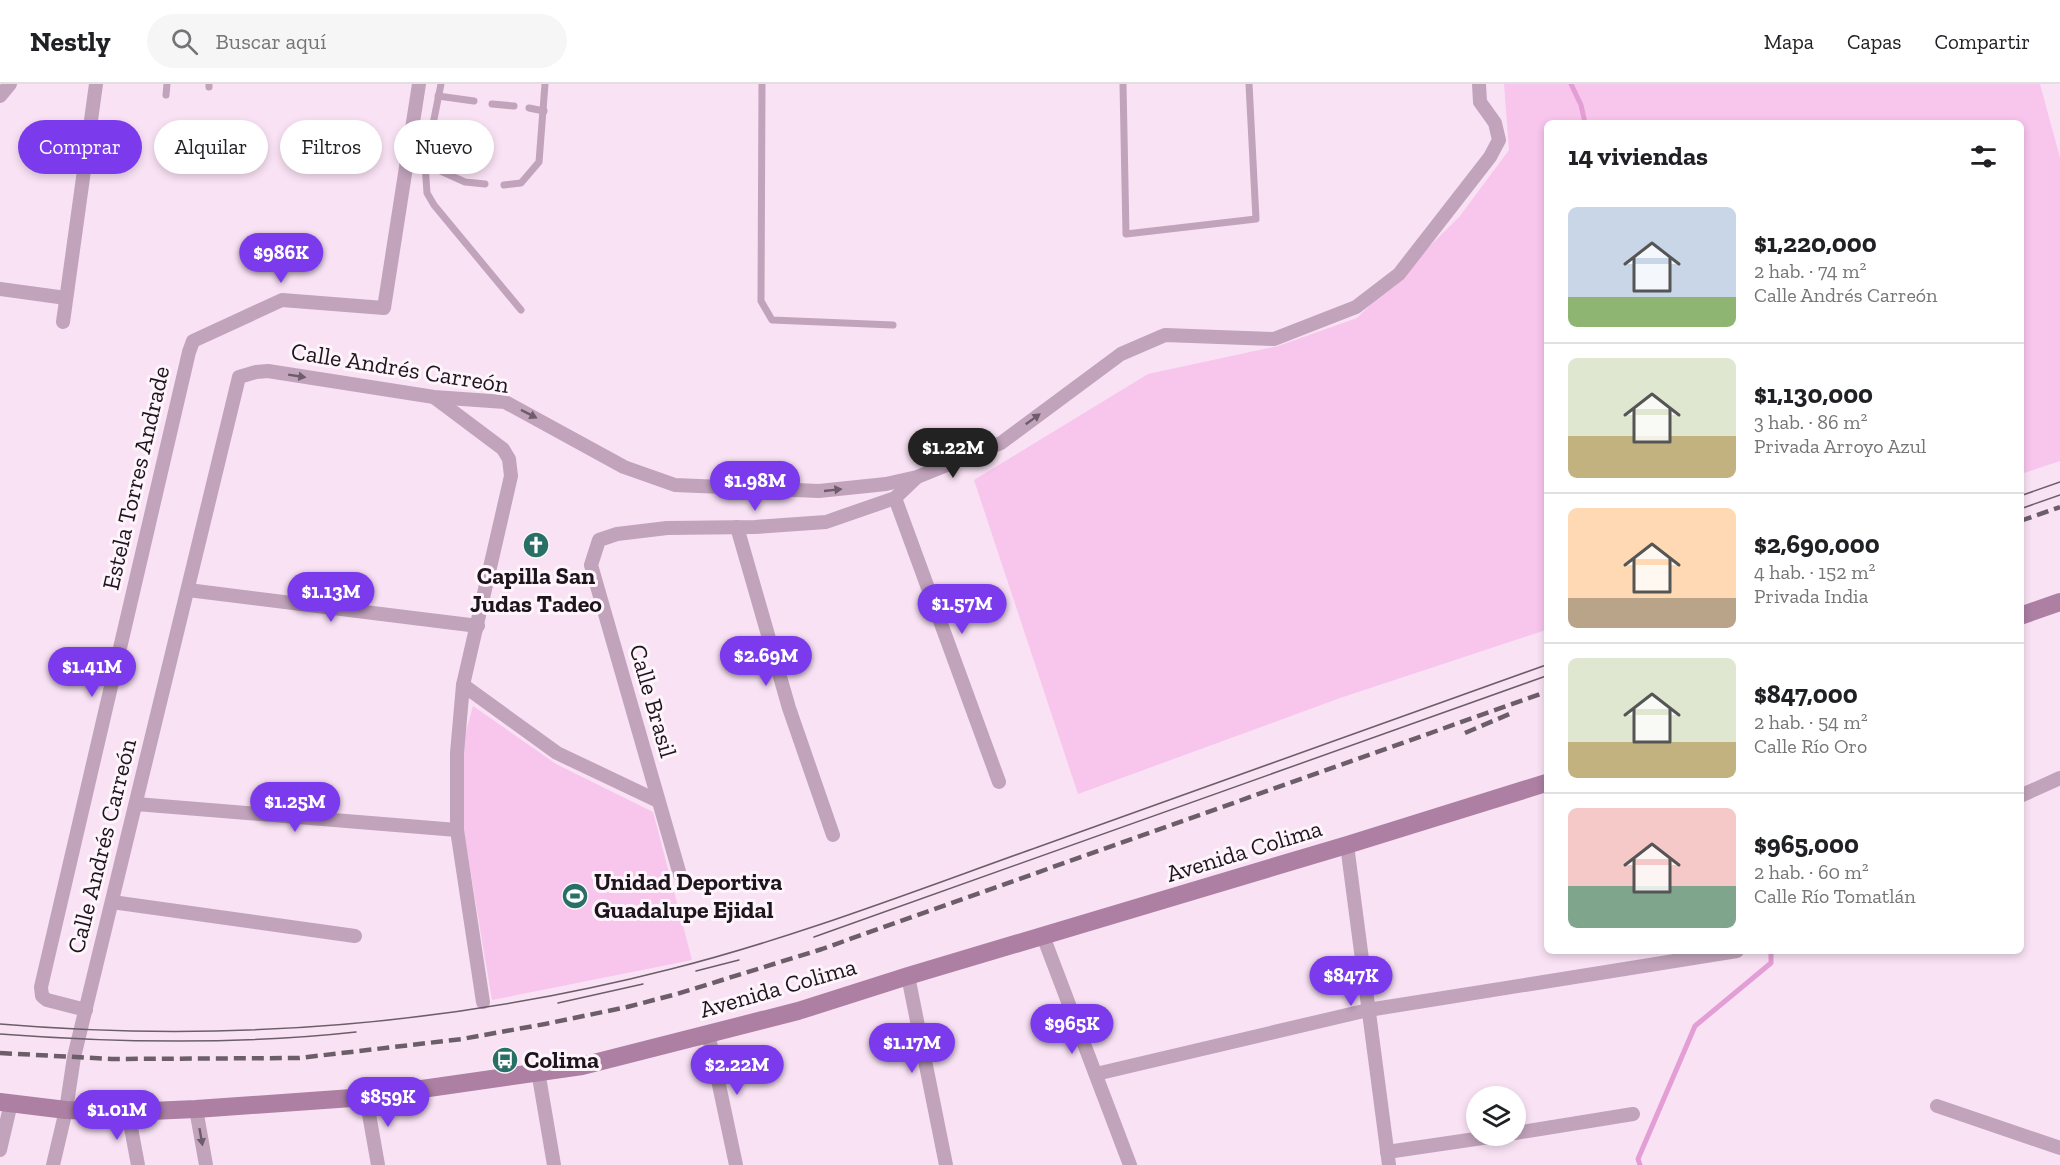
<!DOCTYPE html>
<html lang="es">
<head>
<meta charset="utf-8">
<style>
  :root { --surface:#fff; --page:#f6f6f6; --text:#202124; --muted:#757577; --line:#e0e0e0; --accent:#7c3aed }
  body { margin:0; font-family:"Zilla Slab",serif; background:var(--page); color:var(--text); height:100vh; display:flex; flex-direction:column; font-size:22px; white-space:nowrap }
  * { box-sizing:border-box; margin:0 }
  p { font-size:20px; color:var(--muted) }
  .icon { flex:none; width:33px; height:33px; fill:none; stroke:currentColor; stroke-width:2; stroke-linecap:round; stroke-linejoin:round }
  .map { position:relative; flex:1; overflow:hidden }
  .sheet { position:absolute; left:1544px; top:36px; width:480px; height:834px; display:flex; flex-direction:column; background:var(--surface); border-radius:9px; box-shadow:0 3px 9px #0003 }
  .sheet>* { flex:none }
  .top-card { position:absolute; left:18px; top:36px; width:570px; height:54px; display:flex; gap:12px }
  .tools { position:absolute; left:1466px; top:1002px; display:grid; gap:12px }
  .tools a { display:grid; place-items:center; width:60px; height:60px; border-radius:50%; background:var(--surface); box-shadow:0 3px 9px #0003; font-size:30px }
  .price { position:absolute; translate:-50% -51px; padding:0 14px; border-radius:21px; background:var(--accent); color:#fff; font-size:20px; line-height:39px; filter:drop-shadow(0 2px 3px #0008) }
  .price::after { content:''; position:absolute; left:50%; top:36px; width:18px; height:14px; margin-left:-9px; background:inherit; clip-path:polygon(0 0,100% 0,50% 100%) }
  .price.current { background:#222; color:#fff }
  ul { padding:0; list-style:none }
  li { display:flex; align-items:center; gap:18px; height:150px; padding:0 24px }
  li+li { border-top:2px solid var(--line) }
  li span { display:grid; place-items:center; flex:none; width:168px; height:120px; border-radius:9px; color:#555 }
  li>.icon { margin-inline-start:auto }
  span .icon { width:72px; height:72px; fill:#fffc; stroke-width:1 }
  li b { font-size:26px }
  h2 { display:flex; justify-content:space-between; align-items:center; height:72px; padding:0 24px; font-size:26px }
  .tag { padding:0 21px; border-radius:27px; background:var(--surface); box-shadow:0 3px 9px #0003; font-size:21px; line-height:54px }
  .tag.current { background:var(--accent); color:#fff }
  header { display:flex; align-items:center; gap:36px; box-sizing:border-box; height:84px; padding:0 30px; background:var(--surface); border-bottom:2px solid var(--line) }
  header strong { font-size:28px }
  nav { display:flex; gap:33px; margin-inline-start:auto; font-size:21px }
  .search { width:420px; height:54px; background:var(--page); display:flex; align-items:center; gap:15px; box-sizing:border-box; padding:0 21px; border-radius:33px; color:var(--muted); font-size:22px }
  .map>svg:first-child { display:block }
  .green { fill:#f8c5ed }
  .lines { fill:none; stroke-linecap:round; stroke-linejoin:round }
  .stream { stroke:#e39ed5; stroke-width:5 }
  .lane { stroke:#c1a3bb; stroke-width:7 }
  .street { stroke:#c1a3bb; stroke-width:14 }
  .secondary { stroke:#ac7fa3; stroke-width:18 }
  .tram { stroke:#6c5e69; stroke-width:1.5 }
  .rail { stroke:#6c5e69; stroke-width:4.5; stroke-dasharray:12 6; stroke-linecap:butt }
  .oneway { fill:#6f5c6b }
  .labels { text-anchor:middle; stroke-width:6; stroke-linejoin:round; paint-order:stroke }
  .street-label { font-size:24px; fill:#1d151b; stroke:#fef4fb }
  .poi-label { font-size:24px; font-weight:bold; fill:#1d151b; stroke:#fef4fb; text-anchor:start }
</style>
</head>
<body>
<header>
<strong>Nestly</strong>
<div class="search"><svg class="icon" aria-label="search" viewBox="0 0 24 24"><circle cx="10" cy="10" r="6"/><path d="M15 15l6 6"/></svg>Buscar aquí</div>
<nav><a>Mapa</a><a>Capas</a><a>Compartir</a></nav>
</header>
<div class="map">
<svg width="2060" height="1081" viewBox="0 0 2060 1081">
  <rect width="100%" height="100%" fill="#f9e2f4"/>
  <g class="green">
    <polygon points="1504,0 2040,0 2060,74 2060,377 2021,390 2020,39 1546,39 1546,546 1340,614 1078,710 974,396 1148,290 1278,262 1357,234 1460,132 1509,66"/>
    <polygon points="473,622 556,680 653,728 692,876 492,916 464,749 462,662"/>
  </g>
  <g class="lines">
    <g class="stream">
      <polyline points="1571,0 1581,21 1585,39"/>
      <polyline points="1640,1081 1638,1075 1695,942 1771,879 1771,867"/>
    </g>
    <g class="lane">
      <polyline points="441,0 425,80 465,98 485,100"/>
      <polyline points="762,0 761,217 772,236 893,241"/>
      <polyline points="1123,0 1126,150 1256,135 1249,0"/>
      <polyline points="209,3 209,0"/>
      <polyline points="166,11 167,0"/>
      <polyline points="438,12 474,17"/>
      <polyline points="492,20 514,22"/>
      <polyline points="529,24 544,27"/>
      <polyline points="425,80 427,109 434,121 521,226"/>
      <polyline points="504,101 521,99 539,78 545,0"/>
    </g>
    <g class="street">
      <polyline points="0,12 10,0"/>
      <polyline points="0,205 66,214"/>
      <polyline points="63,238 96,0"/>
      <polyline points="435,314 503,365 509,375 511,392 463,601 457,669 457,746 483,918"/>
      <polyline points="895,414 999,698"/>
      <polyline points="737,443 789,624 833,751"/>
      <polyline points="188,506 478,542"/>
      <polyline points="463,601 557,669 658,717"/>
      <polyline points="2020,712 2060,694"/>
      <polyline points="136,720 457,746"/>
      <polyline points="1347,761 1389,1081"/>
      <polyline points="680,791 591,481 599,456 617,450 667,444 755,443 826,438 895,414 916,394"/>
      <polyline points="112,818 355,852"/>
      <polyline points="1043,852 1130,1081"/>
      <polyline points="908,892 946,1081"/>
      <polyline points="86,926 47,916 42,912 41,903 189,268 193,257 282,216 384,224 419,0"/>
      <polyline points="708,949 736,1081"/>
      <polyline points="538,987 554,1081"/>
      <polyline points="1096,990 1368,926 1737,867"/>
      <polyline points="366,1013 378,1081"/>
      <polyline points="1937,1022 2060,1064"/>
      <polyline points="196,1025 206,1081"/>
      <polyline points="128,1028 138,1081"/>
      <polyline points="1515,1049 1633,1030"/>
      <polyline points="0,1066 11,1019"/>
      <polyline points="1387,1068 1496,1052"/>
      <polyline points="53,1081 66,1026 74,973 239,293 256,288 268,287 434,313 505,318 624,383 675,401 819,407 886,400 917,393 1001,359 1121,270 1165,251 1274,255 1356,223 1399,190 1490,73 1499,56 1495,39 1480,18 1479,0"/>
    </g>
    <g class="secondary">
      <polyline points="2020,532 2060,518"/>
      <polyline points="0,1018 66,1026 128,1028 196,1025 366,1013 582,982 798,927 908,892 1347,761 1546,699"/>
    </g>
    <g class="tram">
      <polyline points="2020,412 2060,398"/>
      <polyline points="2020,425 2060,411"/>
      <polyline points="814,853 1546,592"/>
      <polyline points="696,887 739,876"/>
      <polyline points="558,919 643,900"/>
      <path d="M0,940C225,959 452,941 671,885C797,853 917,806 1038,763C1208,702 1377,641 1546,581"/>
      <path d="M0,950C119,959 238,961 356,948"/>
    </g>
    <g class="rail">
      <polyline points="2020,437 2060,423"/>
      <polyline points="1465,649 1514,628"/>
      <polyline points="0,969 112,975 299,974 462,955 545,940 627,923 677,910 822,865 1546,608"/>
    </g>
  </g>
  <defs><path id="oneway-solid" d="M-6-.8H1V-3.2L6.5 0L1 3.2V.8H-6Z" transform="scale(1.5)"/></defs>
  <g class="oneway">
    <use href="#oneway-solid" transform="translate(297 292) rotate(9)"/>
    <use href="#oneway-solid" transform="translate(529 330) rotate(27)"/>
    <use href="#oneway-solid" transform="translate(1033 335) rotate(-36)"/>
    <use href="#oneway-solid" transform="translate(833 406) rotate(-6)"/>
    <use href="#oneway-solid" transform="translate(201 1053) rotate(80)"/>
  </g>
  <defs>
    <symbol id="church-disc" viewBox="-11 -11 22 22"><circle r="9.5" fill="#286f66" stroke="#fef4fb"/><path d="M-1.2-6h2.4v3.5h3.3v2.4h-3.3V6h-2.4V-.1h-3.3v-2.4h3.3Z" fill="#fff"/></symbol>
    <symbol id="stadium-disc" viewBox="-11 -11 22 22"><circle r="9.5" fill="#286f66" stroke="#fef4fb"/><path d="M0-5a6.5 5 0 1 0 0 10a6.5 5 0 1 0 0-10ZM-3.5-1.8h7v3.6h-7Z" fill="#fff"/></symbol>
    <symbol id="bus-disc" viewBox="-11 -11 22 22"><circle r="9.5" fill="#286f66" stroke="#fef4fb"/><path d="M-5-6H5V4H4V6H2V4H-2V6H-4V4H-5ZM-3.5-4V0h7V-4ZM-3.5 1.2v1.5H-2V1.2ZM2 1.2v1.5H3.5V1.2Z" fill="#fff"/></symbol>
  </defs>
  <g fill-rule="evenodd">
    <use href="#church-disc" x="521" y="446" width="30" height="30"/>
    <use href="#stadium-disc" x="560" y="797" width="30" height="30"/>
    <use href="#bus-disc" x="490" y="961" width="30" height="30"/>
  </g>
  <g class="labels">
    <g class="street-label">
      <text transform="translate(400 284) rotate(9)" y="8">Calle Andrés Carreón</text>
      <text transform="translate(136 394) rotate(-77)" y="8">Estela Torres Andrade</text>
      <text transform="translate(653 617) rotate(74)" y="8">Calle Brasil</text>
      <text transform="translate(102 762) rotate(-76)" y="8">Calle Andrés Carreón</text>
      <text transform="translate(1244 767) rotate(-17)" y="8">Avenida Colima</text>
      <text transform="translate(778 904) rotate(-16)" y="8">Avenida Colima</text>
    </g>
    <g class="poi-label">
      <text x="536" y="500" text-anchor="middle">Capilla San<tspan x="536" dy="28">Judas Tadeo</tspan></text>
      <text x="594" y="806">Unidad Deportiva<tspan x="594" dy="28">Guadalupe Ejidal</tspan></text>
      <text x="524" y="984">Colima</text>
    </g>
  </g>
</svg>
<div class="tools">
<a><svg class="icon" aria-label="layers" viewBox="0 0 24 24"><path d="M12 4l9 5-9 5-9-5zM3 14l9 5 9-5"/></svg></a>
</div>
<b class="price" style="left:281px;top:200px">$986K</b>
<b class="price current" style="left:953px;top:395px">$1.22M</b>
<b class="price" style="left:755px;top:428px">$1.98M</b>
<b class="price" style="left:331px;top:539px">$1.13M</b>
<b class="price" style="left:962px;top:551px">$1.57M</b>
<b class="price" style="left:766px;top:603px">$2.69M</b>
<b class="price" style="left:92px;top:614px">$1.41M</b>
<b class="price" style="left:295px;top:749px">$1.25M</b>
<b class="price" style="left:1351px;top:923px">$847K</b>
<b class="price" style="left:1072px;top:971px">$965K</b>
<b class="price" style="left:912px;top:990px">$1.17M</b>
<b class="price" style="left:737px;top:1012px">$2.22M</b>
<b class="price" style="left:388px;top:1044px">$859K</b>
<b class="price" style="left:117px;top:1057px">$1.01M</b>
<div class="top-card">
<a class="tag current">Comprar</a>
<a class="tag">Alquilar</a>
<a class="tag">Filtros</a>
<a class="tag">Nuevo</a>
</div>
<section class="sheet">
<h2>14 viviendas<svg class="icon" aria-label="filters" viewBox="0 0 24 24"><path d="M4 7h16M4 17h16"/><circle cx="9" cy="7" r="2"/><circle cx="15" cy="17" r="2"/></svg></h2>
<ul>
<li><span style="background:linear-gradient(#c9d6e8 75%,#8fb573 0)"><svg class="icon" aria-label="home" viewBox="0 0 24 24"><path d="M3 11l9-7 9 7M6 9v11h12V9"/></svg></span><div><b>$1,220,000</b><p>2 hab. · 74 m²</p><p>Calle Andrés Carreón</p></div></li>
<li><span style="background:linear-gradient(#dfe7d0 65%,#c2b280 0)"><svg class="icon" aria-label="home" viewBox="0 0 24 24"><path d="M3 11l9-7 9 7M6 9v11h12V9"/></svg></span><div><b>$1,130,000</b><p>3 hab. · 86 m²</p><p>Privada Arroyo Azul</p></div></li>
<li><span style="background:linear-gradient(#ffd9b3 75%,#b9a48a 0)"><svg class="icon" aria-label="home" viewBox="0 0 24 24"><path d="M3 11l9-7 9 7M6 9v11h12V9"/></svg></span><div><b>$2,690,000</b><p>4 hab. · 152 m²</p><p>Privada India</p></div></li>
<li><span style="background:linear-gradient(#dfe7d0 70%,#c2b280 0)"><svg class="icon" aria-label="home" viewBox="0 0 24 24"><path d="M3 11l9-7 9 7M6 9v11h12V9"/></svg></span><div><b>$847,000</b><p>2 hab. · 54 m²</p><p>Calle Río Oro</p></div></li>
<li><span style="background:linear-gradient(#f6c9c9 65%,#7fa58c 0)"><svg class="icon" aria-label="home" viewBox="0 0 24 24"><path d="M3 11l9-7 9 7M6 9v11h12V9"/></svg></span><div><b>$965,000</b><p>2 hab. · 60 m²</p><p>Calle Río Tomatlán</p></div></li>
</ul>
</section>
</div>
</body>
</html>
